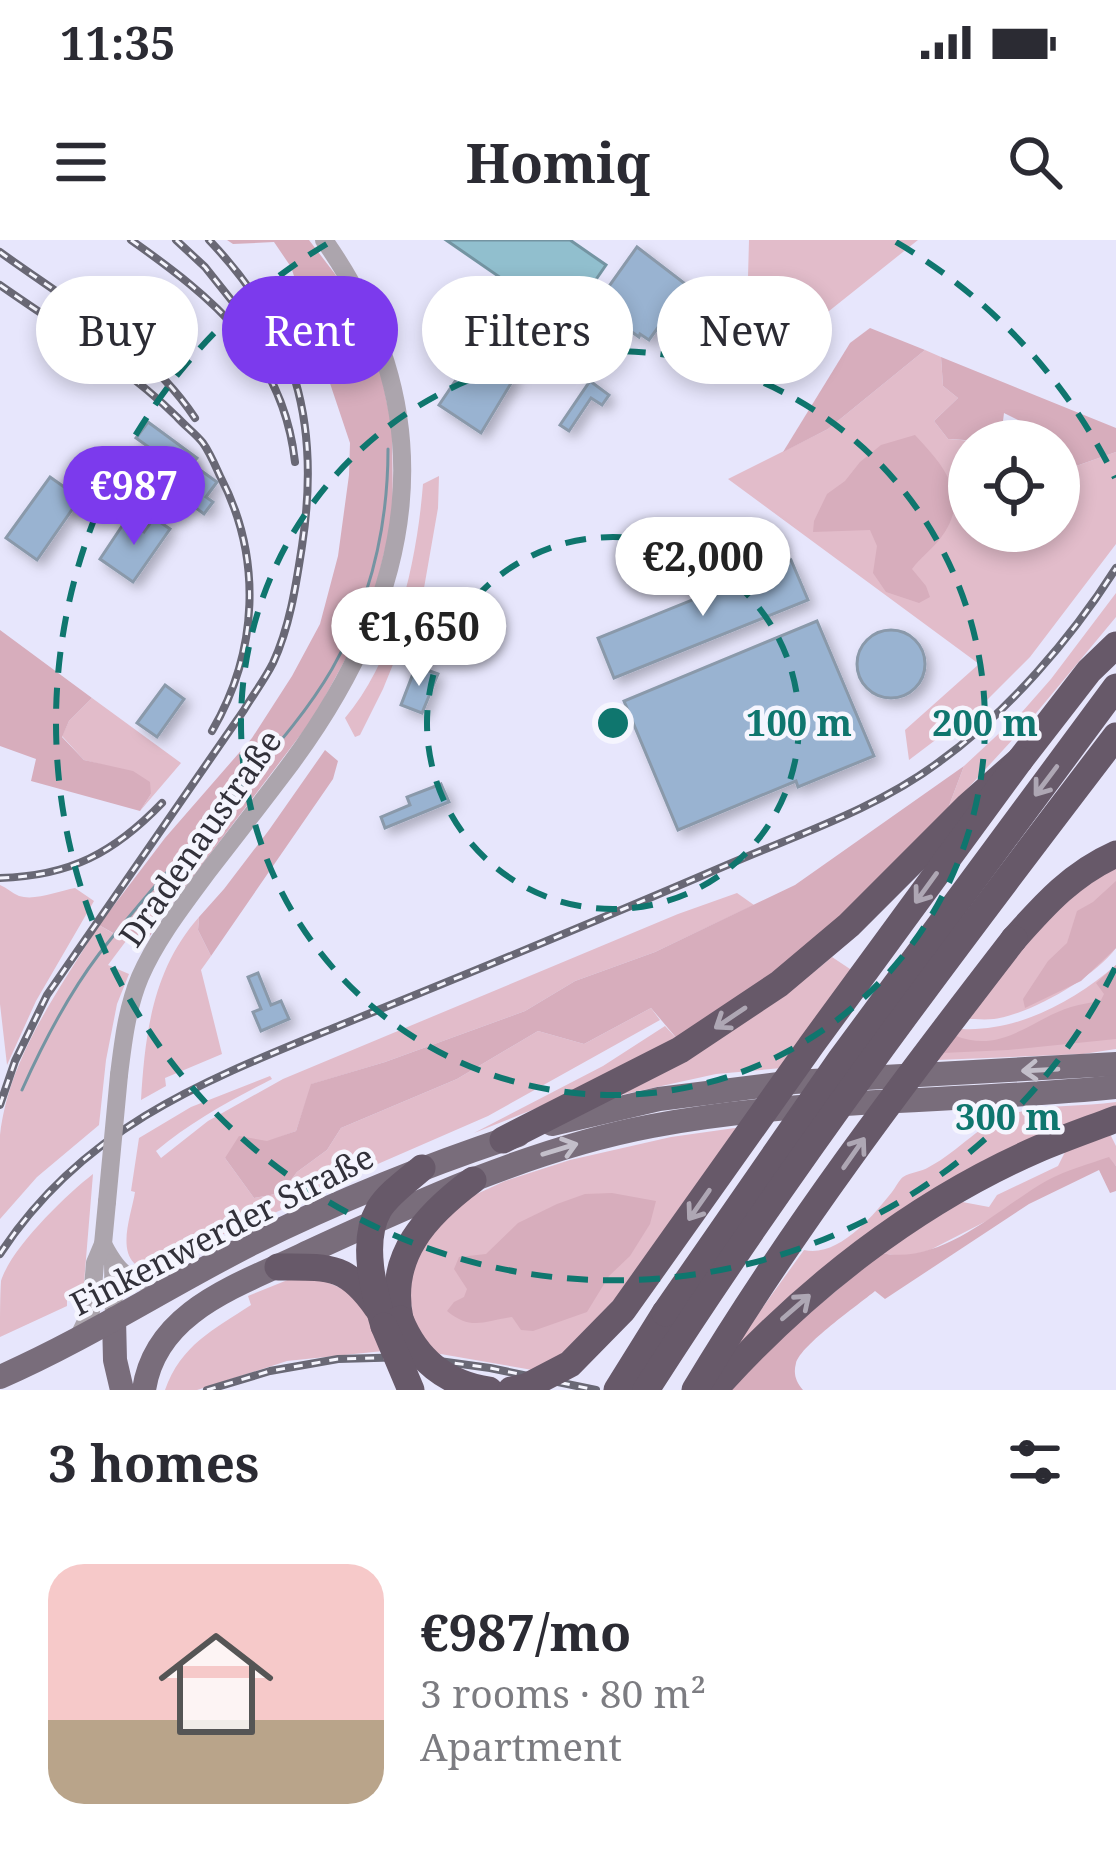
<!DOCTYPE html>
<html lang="en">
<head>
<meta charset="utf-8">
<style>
  :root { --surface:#fff; --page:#f7f7f7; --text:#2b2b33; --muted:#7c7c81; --accent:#7c3aed }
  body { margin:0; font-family:"Noto Serif",serif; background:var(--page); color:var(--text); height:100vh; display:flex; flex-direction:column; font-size:45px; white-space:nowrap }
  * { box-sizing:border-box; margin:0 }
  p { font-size:39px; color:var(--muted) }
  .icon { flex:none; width:66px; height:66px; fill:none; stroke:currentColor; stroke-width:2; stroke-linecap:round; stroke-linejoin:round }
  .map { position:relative; height:1150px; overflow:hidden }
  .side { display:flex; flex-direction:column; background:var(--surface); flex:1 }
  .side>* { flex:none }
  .guide { position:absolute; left:36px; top:36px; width:1044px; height:108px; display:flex; gap:24px }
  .buttons { position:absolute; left:948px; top:180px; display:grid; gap:24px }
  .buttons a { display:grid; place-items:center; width:132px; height:132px; border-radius:50%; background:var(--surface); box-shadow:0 6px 18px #0003; font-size:60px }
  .price { position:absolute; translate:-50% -102px; padding:0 27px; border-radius:42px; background:#fff; color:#222; font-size:39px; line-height:78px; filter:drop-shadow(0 3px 6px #0008) }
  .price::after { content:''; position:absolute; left:50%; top:72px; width:36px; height:27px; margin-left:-18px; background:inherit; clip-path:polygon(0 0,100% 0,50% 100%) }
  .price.active { background:var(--accent); color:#fff }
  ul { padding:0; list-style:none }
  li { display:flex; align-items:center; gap:36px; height:300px; padding:0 48px }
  li span { display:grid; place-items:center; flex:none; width:336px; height:240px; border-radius:36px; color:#555 }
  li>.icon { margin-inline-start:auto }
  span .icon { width:144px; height:144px; fill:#fffc; stroke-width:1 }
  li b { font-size:51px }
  h2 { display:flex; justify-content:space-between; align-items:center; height:144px; padding:0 48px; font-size:51px }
  .pill { padding:0 42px; border-radius:54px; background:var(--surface); box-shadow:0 6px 18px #0003; font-size:42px; line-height:108px }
  .pill.active { background:var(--accent); color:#fff }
  .status { display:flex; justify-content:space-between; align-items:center; height:84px; padding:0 60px; background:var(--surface); direction:ltr }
  .status svg { height:33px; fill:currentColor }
  header { display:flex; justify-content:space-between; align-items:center; height:156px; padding:0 48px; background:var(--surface); font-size:54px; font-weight:700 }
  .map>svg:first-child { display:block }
  .green { fill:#e2bcca }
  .forest { fill:#d7adbc }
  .water { fill:#91bfce; stroke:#7494a2; stroke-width:3 }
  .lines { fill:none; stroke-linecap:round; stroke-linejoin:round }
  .stream { stroke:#7494a2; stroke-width:3 }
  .building { fill:#99b3d1; stroke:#8a99aa; stroke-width:3; filter:url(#shadow) }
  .minor { stroke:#aca5ad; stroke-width:18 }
  .major { stroke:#796d7b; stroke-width:24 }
  .highway { stroke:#675969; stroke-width:27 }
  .rail-casing { stroke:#696875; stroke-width:8 }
  .rail { stroke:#f5f5fe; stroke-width:3; stroke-dasharray:9; stroke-linecap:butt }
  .minor-bridge { stroke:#aca5ad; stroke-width:18 }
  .highway-bridge { stroke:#675969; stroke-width:27 }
  .oneway { stroke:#aea7b4 }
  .oneway2 { stroke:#c3bfca }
  .ring { fill:none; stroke:#0f766e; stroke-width:6; stroke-dasharray:21 15 }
  .labels { text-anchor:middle; stroke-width:9; stroke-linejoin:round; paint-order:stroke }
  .street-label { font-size:33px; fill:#32313a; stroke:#f5f5fe }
  .centre { fill:#0f766e; stroke:#f5f5fe; stroke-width:6 }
  .ring-label { font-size:36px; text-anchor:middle; font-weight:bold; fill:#0f766e; stroke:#f5f5fe; stroke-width:9; stroke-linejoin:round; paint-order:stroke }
</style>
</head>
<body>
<div class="status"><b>11:35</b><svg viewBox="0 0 49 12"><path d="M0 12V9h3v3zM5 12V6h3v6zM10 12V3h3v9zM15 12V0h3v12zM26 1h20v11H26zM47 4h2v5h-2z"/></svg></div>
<header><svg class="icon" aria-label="menu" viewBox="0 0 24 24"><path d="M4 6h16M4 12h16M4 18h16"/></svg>Homiq<svg class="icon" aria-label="search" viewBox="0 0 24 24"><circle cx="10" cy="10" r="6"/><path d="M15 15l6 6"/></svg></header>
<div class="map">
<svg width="1116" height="1150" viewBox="0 0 1116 1150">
  <defs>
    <filter id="shadow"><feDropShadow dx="5.5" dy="5.5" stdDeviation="6" flood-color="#0004"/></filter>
  </defs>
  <rect width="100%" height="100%" fill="#e7e6fc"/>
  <g class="green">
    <polygon points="749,0 918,0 759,127 707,111 748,37"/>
    <polygon points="925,110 941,117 943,146 958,158 934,181 948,199 972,201 969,201 969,291 1059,291 1059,232 1116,212 1116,304 1030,417 983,464 909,520 905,490 979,424 728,239 828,189"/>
    <path d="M439,236L438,268L424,348L383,449L360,495L355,497L345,478C396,418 417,321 423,244Z"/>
    <polygon points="1116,353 1116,377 1027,484 947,571 964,526 1022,472 1051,439"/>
    <polygon points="92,458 181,523 140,571 151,554 107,526 84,520 62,496 69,481"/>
    <path d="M1116,626V708C1093,738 1031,774 994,779C985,780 974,779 965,779L1045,680L1081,646Z"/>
    <path d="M0,645C7,648 12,653 19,656C35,661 59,651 75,648L94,661L36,761L7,825L0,764Z"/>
    <path d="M737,653L754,665L655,712L575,741L525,771L385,822L312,844L296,891L225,918L254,958L281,953L297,932L327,910L341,888L457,839L538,791L584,804L651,768L660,780L488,876L318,950C290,970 257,978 226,993C208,1001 167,1029 151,1030C145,1030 139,1028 134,1023C118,1007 132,972 135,952L131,951L139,898L191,867L270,836L272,839C231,860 192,881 156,911L161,918L208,881L283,839L678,674Z"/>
    <path d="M199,677L198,690L211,716L201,730L222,814L165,838L166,846L141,860C145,793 153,729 199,677Z"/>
    <path d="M99,685L126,701L108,725L129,734L117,764L106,820L99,885L37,937L0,979C0,952 0,922 0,895C9,817 59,750 99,685Z"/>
    <path d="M832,717L853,731L782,828L716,834L607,858C684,814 765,774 832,717Z"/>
    <path d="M1116,725V809L1083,814L937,820L962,789C1018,792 1074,761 1116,725Z"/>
    <polygon points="665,786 679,801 602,842 474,893 603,826"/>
    <path d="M1116,862V871L812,1037L761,1083L731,1116L729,1114L804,1010C838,1018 873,976 892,952C896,947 899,940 903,937C911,932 921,932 929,927C960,911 980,882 1015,873C1047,864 1083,867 1116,862Z"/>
    <polygon points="742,887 627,1047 544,1132 429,1112 414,1088 407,1030 422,998 468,958 505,941 570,920 671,897"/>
    <path d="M1108,890L1116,906V926L1109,918L930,1010C912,1016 900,1017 881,1013L957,961L989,967L997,955L1058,926L1069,904Z"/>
    <path d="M93,934L83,1055L72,1051L67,1060V1066L0,1097C0,1080 0,1057 1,1041C11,1008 66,955 93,934Z"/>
    <path d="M314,1036L362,1058L383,1111L287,1121L197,1150H165C181,1105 213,1090 251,1065L248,1056L295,1037Z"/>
  </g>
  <g class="forest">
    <polygon points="227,0 309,0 335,34 361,77 381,133 392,188 393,276 376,347 352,407 314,477 164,675 141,709 99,685 165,598 252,498 292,436 320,384 338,316 349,235 350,203 291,27 274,2 233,4"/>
    <polygon points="870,88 925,110 828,189 783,212 850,103"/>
    <polygon points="941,117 1116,188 1116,212 1059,232 1059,201 1025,201 1024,183 1004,173 1001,197 981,201 948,199 934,181 958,158 943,146"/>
    <path d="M915,195C944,226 973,258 939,300C931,310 920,318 912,329L926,346L930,357L919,363L886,352L873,333L877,306L870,290L813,292L814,281L827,254L845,241L860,222L881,205Z"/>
    <polygon points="0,390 92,458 69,481 62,497 84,520 133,531 150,542 151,554 140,571 31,541 36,519 0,506"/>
    <polygon points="325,510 338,521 333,539 211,716 198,690 199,677 224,649 269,590"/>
    <polygon points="964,526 947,571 846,673 761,747 679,801 651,768 584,804 538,791 457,839 341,888 327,910 297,932 281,953 254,958 225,918 239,896 267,901 296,891 311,844 385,822 525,771 575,741 655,712 795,645"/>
    <polygon points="1116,641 1116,708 1081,741 1025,768 1023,759 1048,721 1067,703 1077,671 1093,662"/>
    <path d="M1116,725V799L1008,810L942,813L956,796C1002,814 1032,779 1071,767C1081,764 1091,763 1101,760L1104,754L1096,743Z"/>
    <path d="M1109,917L1116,926V951L1110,953L1099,930L1029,964L885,1059L875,1051C858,1065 801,1105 796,1123C793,1134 796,1142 803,1150H731L768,1108L881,1013C942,1026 998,968 1048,940C1066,930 1089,924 1109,917Z"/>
    <path d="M612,953L656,961L650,984L630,1016L609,1036L587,1072L533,1091L521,1090L512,1077C484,1081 471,1091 447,1071L454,1062L464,1057L467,1049L454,1029L459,1017L486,1014L518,983L557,964L585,954Z"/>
  </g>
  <polygon class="water" points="446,0 570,0 606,25 566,83"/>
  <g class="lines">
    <path class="stream" d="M22,850C43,803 68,755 99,714C144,656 194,602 242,546C274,509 307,472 332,429C370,362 388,286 388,209"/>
  </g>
  <g class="building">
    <polygon points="637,7 688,46 649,100 640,94 639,97 595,66"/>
    <polygon points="475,51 499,69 491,80 530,106 509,137 513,140 481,193 439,165 466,125 441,107 469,67 465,65"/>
    <polygon points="590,141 609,155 602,165 591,158 569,191 560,185"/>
    <polygon points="148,182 197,218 192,224 217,242 206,257 213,262 204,274 148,233 161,216 136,198"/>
    <polygon points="50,237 80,258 37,320 6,298"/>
    <polygon points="154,278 170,289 133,342 100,319 126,280 144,292"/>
    <polygon points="791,320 808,360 614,438 598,398"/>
    <polygon points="817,381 874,516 798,547 796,541 678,590 624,461"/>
    <circle cx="891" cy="424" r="34"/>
    <polygon points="416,426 438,434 422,473 401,465"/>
    <polygon points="165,445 184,459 157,497 137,483"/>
    <polygon points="441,544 449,562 385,588 381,577 410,565 407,557"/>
    <polygon points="258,733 271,765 281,761 289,779 261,791 253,772 261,769 248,737"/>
  </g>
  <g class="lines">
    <g class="minor">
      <path d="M119,835C123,802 127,768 140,737C157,698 184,664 209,630C237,594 265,558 292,522C415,355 448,176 324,0"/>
      <path d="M103,1004C122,1041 135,1046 176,1040"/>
      <polyline points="113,1023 114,1079"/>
      <polyline points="79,1096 91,1071 95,1023 103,1004 107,962"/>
    </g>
    <g class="major">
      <polyline points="552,884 659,859 794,842 1116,824"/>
      <polyline points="114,1079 115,1120 122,1150"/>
      <path d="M0,1137C87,1099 168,1046 253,1003C340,960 427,925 518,895"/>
      <path d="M144,1150C155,1071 239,1045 302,1015C415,963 530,909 652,886C805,857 962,863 1116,847"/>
    </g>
    <g class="highway">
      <path d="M1014,699C1045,664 1073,633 1116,614"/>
      <polyline points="503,900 680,810 779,744 849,685 968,566 1020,520 1089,431 1116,405"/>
      <path d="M278,1027C328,1027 347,1024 377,1068"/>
      <path d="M400,1079C387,1016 426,975 473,940"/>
      <path d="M384,1086C374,1052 360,1002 379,969C389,953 408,940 422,928"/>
      <polyline points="617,1150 665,1073"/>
      <path d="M714,1150C804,1050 914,963 1038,909C1064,898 1090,889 1116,879"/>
    </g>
    <defs>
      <g id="rail">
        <path d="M131,0C213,58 283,114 295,222"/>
        <polyline points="176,0 205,27 240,71"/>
        <path d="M0,12C69,62 147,106 195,178"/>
        <path d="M0,45C60,87 125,126 177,177C185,186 196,194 203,203C210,213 215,225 220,236C263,318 258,412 212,491"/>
        <path d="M0,638C70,636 114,613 162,563"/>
        <path d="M0,865L15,821L47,755L244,470C253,455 265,439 273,423C290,386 296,345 302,306C321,182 296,91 209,0"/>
        <path d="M0,1014C84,886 206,840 341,785C470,733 599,680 727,625C799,594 876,569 939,522C1007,473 1071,399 1116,328"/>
        <polyline points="207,1150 270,1131 338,1119 410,1117 490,1128 596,1150"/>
      </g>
    </defs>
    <use href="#rail" class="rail-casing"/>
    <use href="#rail" class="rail"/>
    <polyline class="minor-bridge" points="107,962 119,835"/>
    <g class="highway-bridge">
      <polyline points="665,1073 841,819 1116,447"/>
      <path d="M400,1079C416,1119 446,1144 489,1150"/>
      <polyline points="384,1086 411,1150"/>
      <polyline points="511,1150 526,1147 570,1124 623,1070 812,804 1020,520"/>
      <path d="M646,1150C791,923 953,709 1116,496"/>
      <path d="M695,1150C789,993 902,844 1014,699"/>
    </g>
  </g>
  <defs><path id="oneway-shaft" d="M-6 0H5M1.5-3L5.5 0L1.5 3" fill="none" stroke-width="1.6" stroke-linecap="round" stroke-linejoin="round" transform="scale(3)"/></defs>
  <g class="oneway">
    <use href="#oneway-shaft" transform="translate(1046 541) rotate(127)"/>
    <use href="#oneway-shaft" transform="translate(926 648) rotate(126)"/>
    <use href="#oneway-shaft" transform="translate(730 778) rotate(146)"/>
    <use href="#oneway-shaft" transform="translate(854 913) rotate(-55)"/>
    <use href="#oneway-shaft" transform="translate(699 965) rotate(125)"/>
    <use href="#oneway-shaft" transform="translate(796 1067) rotate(-41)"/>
  </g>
  <g class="oneway2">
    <use href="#oneway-shaft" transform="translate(1040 830) rotate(177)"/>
    <use href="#oneway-shaft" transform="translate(560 909) rotate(-17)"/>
  </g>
  <g class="ring">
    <circle cx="613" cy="483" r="186"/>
    <circle cx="613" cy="483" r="372"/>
    <path d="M1115 728A558 558 0 1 1 330 2M896 2A558 558 0 0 1 1115 238"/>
  </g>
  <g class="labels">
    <g class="street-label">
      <text transform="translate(200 598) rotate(-55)" y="12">Dradenaustraße</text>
      <text transform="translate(222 990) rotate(-27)" y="12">Finkenwerder Straße</text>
    </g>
  </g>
  <circle cx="613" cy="483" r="18" class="centre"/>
  <g class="ring-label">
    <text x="799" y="496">100 m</text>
    <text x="985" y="496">200 m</text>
    <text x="1008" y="890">300 m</text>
  </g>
</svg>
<div class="buttons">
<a><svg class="icon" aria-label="locate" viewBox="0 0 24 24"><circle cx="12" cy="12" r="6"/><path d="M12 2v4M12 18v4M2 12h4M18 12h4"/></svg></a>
</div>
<b class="price active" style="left:134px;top:308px">€987</b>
<b class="price" style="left:703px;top:379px">€2,000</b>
<b class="price" style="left:419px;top:449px">€1,650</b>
<div class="guide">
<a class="pill">Buy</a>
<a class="pill active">Rent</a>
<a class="pill">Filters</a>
<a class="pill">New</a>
</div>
</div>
<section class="side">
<h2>3 homes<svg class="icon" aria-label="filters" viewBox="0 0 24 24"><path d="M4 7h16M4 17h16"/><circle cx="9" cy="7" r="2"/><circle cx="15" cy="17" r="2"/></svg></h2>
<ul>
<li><span style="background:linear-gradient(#f6c9c9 65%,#b9a48a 0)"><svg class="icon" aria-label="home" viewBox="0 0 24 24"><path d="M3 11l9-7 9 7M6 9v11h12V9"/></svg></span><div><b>€987/mo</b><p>3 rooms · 80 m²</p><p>Apartment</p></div></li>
</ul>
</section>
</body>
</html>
